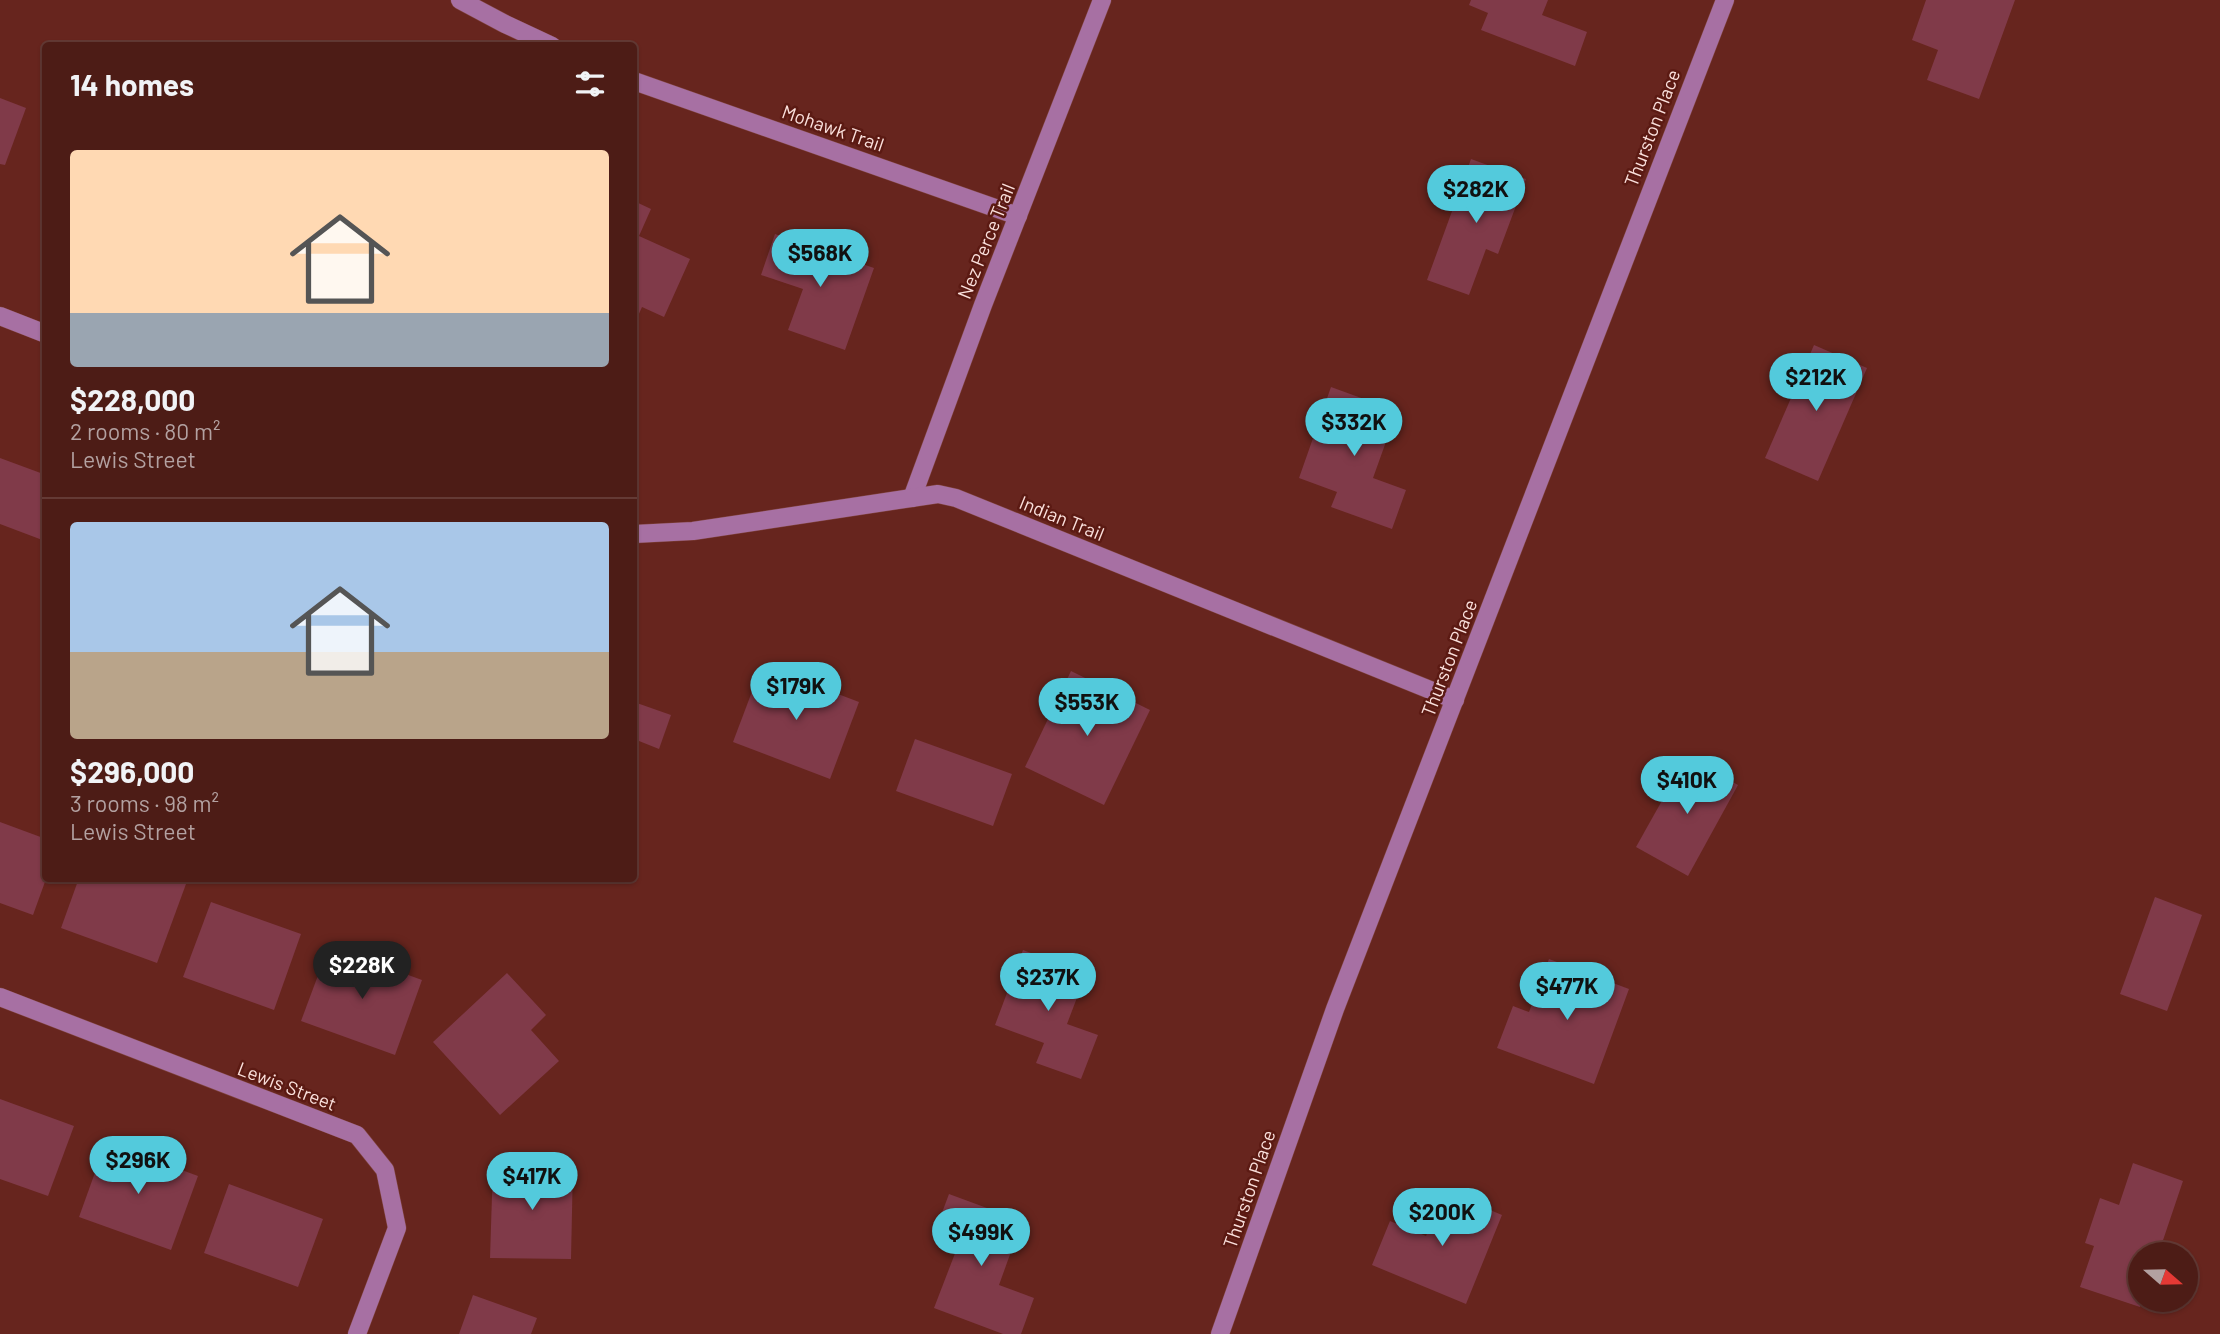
<!DOCTYPE html>
<html lang="en">
<head>
<meta charset="utf-8">
<style>
  :root { --surface:#4d1c16; --page:#54251f; --text:#f1f3f6; --muted:#b3a1a1; --line:#643a35; --accent:#53cadc }
  body { margin:0; font-family:Barlow,sans-serif; background:var(--page); color:var(--text); height:100vh; display:flex; flex-direction:column; font-size:26px; white-space:nowrap }
  * { box-sizing:border-box; margin:0 }
  p { font-size:23px; color:var(--muted) }
  .icon { flex:none; width:38px; height:38px; fill:none; stroke:currentColor; stroke-width:2; stroke-linecap:round; stroke-linejoin:round }
  .map { position:relative; flex:1; overflow:hidden }
  .side { position:absolute; left:42px; top:42px; width:595px; height:840px; display:flex; flex-direction:column; background:var(--surface); border-radius:7px; box-shadow:0 2px 5px #0004,0 0 0 2px var(--line) }
  .side>* { flex:none }
  .needle { width:46px; rotate:110deg }
  .tools { position:absolute; left:2128px; top:1242px; display:grid; gap:14px }
  .tools a { display:grid; place-items:center; width:70px; height:70px; border-radius:50%; background:var(--surface); box-shadow:0 2px 5px #0004,0 0 0 2px var(--line); font-size:35px }
  .price { position:absolute; translate:-50% -60px; padding:0 16px; border-radius:24px; background:var(--accent); color:#111; font-size:23px; line-height:46px; filter:drop-shadow(0 2px 4px #0008) }
  .price::after { content:''; position:absolute; left:50%; top:42px; width:21px; height:16px; margin-left:-10px; background:inherit; clip-path:polygon(0 0,100% 0,50% 100%) }
  .price.current { background:#222; color:#fff }
  ul { padding:0; list-style:none }
  li { display:grid; align-content:center; gap:14px; height:371px; padding:0 28px }
  li+li { border-top:2px solid var(--line) }
  li span { display:grid; place-items:center; height:217px; border-radius:7px; color:#555 }
  li>.icon { margin-inline-start:auto }
  span .icon { width:126px; height:126px; fill:#fffc; stroke-width:1 }
  li b { font-size:30px }
  h2 { display:flex; justify-content:space-between; align-items:center; height:84px; padding:0 28px; font-size:30px }
  .map>svg:first-child { display:block }
  .building { fill:#803a49 }
  .lines { fill:none; stroke-linecap:round; stroke-linejoin:round }
  .minor-casing { stroke:#7f433d; stroke-width:19 }
  .minor { stroke:#a770a3; stroke-width:18 }
  .labels { text-anchor:middle; stroke-width:5; stroke-linejoin:round; paint-order:stroke }
  .street-label { font-size:19px; fill:#fbe1dd; stroke:#5b1a13 }
</style>
</head>
<body>
<div class="map">
<svg width="2220" height="1334" viewBox="0 0 2220 1334">
  <rect width="100%" height="100%" fill="#67251e"/>
  <g class="building">
    <polygon points="1471,0 1548,0 1542,15 1587,32 1575,66 1481,30 1488,13 1469,5"/>
    <polygon points="1926,0 2015,0 1979,99 1927,80 1938,50 1912,40"/>
    <polygon points="0,98 26,108 5,165 0,164"/>
    <polygon points="1471,159 1526,179 1498,254 1486,249 1469,295 1427,280"/>
    <polygon points="634,201 651,209 639,236 690,259 664,317 642,307 634,325"/>
    <polygon points="775,234 874,268 845,350 788,330 803,289 761,275"/>
    <polygon points="1814,345 1867,368 1818,481 1765,458"/>
    <polygon points="1331,387 1397,411 1373,478 1406,490 1392,529 1331,507 1337,492 1299,478"/>
    <polygon points="0,458 46,475 45,541 0,524"/>
    <polygon points="762,665 859,702 830,779 733,742"/>
    <polygon points="1071,671 1150,710 1104,805 1025,767"/>
    <polygon points="634,702 671,715 659,749 634,739"/>
    <polygon points="915,739 1012,774 993,826 896,791"/>
    <polygon points="1687,756 1738,785 1688,876 1636,847"/>
    <polygon points="0,822 46,839 46,879 33,915 0,903"/>
    <polygon points="79,878 171,878 186,884 157,963 61,928"/>
    <polygon points="2155,897 2202,915 2167,1011 2120,994"/>
    <polygon points="211,902 301,934 274,1010 183,977"/>
    <polygon points="329,946 422,980 395,1055 301,1021"/>
    <polygon points="1023,950 1086,974 1067,1024 1098,1035 1081,1079 1036,1063 1044,1043 995,1025"/>
    <polygon points="1549,959 1629,989 1594,1084 1497,1048 1513,1006 1529,1012"/>
    <polygon points="507,973 546,1015 531,1030 559,1061 500,1115 433,1042"/>
    <polygon points="0,1099 74,1126 48,1196 0,1179"/>
    <polygon points="106,1142 198,1176 171,1250 79,1217"/>
    <polygon points="2133,1163 2183,1181 2158,1255 2140,1255 2140,1300 2143,1300 2140,1307 2080,1287 2094,1246 2085,1243 2100,1198 2119,1205"/>
    <polygon points="493,1164 573,1165 571,1259 490,1258"/>
    <polygon points="229,1184 323,1219 298,1287 204,1253"/>
    <polygon points="1445,1191 1502,1215 1466,1304 1372,1265 1390,1221 1426,1236"/>
    <polygon points="949,1194 1022,1221 999,1285 1034,1298 1021,1334 1003,1334 934,1308 959,1243 934,1234"/>
    <polygon points="473,1295 537,1318 531,1334 459,1334"/>
  </g>
  <g class="lines">
    <defs>
      <g id="minor">
        <polyline points="460,0 505,24 552,46"/>
        <polyline points="634,81 1018,216"/>
        <polyline points="0,316 46,334"/>
        <polyline points="912,498 983,305 1102,0"/>
        <polyline points="634,534 693,531 938,494 956,498 1455,700"/>
        <polyline points="0,997 357,1135 385,1170 397,1228 357,1334"/>
        <polyline points="1220,1334 1335,1009 1725,0"/>
      </g>
    </defs>
    <use href="#minor" class="minor-casing"/>
    <use href="#minor" class="minor"/>
  </g>
  <g class="labels">
    <g class="street-label">
      <text transform="translate(833 128) rotate(19)" y="7">Mohawk Trail</text>
      <text transform="translate(1652 128) rotate(-69)" y="7">Thurston Place</text>
      <text transform="translate(986 241) rotate(-68)" y="7">Nez Perce Trail</text>
      <text transform="translate(1062 518) rotate(22)" y="7">Indian Trail</text>
      <text transform="translate(1449 658) rotate(-69)" y="7">Thurston Place</text>
      <text transform="translate(287 1086) rotate(21)" y="7">Lewis Street</text>
      <text transform="translate(1249 1189) rotate(-71)" y="7">Thurston Place</text>
    </g>
  </g>
</svg>
<div class="tools">
<a><svg class="needle" viewBox="-14 -14 28 28"><path d="M0-13l5 13h-10z" fill="#e53935"/><path d="M0 13l5-13h-10z" fill="#b3a1a1"/></svg></a>
</div>
<b class="price" style="left:1476px;top:225px">$282K</b>
<b class="price" style="left:820px;top:289px">$568K</b>
<b class="price" style="left:1816px;top:413px">$212K</b>
<b class="price" style="left:1354px;top:458px">$332K</b>
<b class="price" style="left:796px;top:722px">$179K</b>
<b class="price" style="left:1087px;top:738px">$553K</b>
<b class="price" style="left:1687px;top:816px">$410K</b>
<b class="price current" style="left:362px;top:1001px">$228K</b>
<b class="price" style="left:1048px;top:1013px">$237K</b>
<b class="price" style="left:1567px;top:1022px">$477K</b>
<b class="price" style="left:138px;top:1196px">$296K</b>
<b class="price" style="left:532px;top:1212px">$417K</b>
<b class="price" style="left:1442px;top:1248px">$200K</b>
<b class="price" style="left:981px;top:1268px">$499K</b>
<section class="side">
<h2>14 homes<svg class="icon" aria-label="filters" viewBox="0 0 24 24"><path d="M4 7h16M4 17h16"/><circle cx="9" cy="7" r="2"/><circle cx="15" cy="17" r="2"/></svg></h2>
<ul>
<li><span style="background:linear-gradient(#ffd9b3 75%,#9aa5b1 0)"><svg class="icon" aria-label="home" viewBox="0 0 24 24"><path d="M3 11l9-7 9 7M6 9v11h12V9"/></svg></span><div><b>$228,000</b><p>2 rooms · 80 m²</p><p>Lewis Street</p></div></li>
<li><span style="background:linear-gradient(#a9c7e8 60%,#b9a48a 0)"><svg class="icon" aria-label="home" viewBox="0 0 24 24"><path d="M3 11l9-7 9 7M6 9v11h12V9"/></svg></span><div><b>$296,000</b><p>3 rooms · 98 m²</p><p>Lewis Street</p></div></li>
</ul>
</section>
</div>
</body>
</html>
